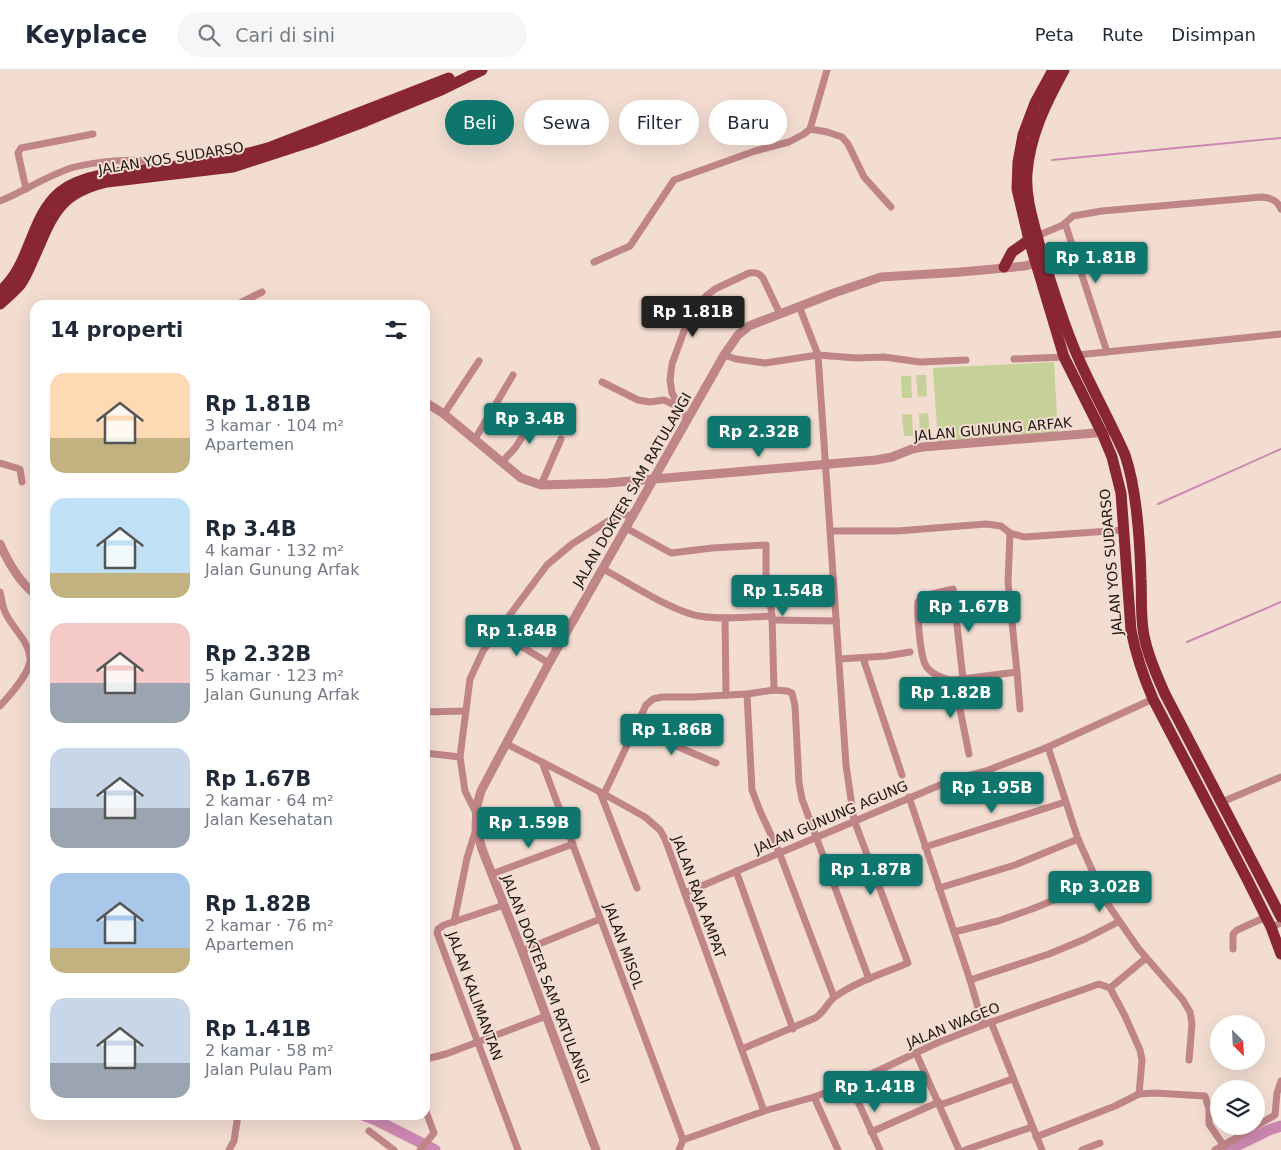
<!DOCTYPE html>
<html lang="id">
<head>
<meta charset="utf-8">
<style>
  :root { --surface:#fff; --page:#f6f6f7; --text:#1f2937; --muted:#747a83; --line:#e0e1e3; --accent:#0f766e }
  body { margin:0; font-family:"DejaVu Sans",sans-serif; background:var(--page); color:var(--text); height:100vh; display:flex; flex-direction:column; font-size:19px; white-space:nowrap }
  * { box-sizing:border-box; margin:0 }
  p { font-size:16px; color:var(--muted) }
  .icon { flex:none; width:28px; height:28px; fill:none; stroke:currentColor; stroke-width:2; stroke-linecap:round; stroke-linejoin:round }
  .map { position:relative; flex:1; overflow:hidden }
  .panel { position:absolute; left:30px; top:230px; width:400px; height:820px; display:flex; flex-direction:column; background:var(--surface); border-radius:15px; box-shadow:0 5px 20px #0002 }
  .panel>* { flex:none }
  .top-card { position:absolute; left:445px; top:30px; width:475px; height:45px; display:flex; gap:10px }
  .needle { width:32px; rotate:156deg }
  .tools { position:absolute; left:1210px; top:945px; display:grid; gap:10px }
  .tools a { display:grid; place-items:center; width:55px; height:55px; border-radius:50%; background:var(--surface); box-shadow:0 5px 20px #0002; font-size:25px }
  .price { position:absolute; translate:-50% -42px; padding:0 11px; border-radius:5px; background:var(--accent); color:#fff; font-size:16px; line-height:32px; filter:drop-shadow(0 1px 2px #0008) }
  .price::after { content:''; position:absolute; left:50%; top:30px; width:15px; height:11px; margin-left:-8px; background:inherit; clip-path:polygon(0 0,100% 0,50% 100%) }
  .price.selected { background:#222; color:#fff }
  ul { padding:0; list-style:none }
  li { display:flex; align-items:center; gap:15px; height:125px; padding:0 20px }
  li span { display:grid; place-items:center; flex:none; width:140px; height:100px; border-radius:15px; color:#555 }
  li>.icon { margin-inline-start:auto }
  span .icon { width:60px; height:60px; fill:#fffc; stroke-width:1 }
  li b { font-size:21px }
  h2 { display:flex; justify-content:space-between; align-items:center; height:60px; padding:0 20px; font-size:21px }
  .tag { padding:0 18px; border-radius:22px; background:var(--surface); box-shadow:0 5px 20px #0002; font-size:18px; line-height:45px }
  .tag.selected { background:var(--accent); color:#fff }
  header { display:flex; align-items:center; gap:30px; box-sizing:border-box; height:70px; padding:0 25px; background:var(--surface); border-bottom:1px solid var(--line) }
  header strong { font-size:24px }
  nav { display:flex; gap:28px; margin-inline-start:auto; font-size:18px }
  .search { width:350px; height:45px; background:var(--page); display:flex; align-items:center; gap:12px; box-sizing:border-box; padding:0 18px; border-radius:28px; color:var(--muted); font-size:19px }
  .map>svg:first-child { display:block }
  .grass { fill:#c6d199 }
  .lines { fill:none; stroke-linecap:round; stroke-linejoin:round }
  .stream { stroke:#cd88b1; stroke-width:2 }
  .river { stroke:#cd88b1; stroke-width:11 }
  .minor { stroke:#bf8587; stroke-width:7 }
  .tertiary { stroke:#bf8587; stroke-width:9 }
  .trunk { stroke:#882634; stroke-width:11 }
  .labels { text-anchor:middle; stroke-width:4; stroke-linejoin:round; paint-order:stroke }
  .street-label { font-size:14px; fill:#1c1511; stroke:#f3ddd1 }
</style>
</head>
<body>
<header>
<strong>Keyplace</strong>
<div class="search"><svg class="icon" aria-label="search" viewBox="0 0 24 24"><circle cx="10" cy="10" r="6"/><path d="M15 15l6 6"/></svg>Cari di sini</div>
<nav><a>Peta</a><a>Rute</a><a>Disimpan</a></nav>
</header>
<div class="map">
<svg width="1281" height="1080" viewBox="0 0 1281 1080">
  <rect width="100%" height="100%" fill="#f3ddd1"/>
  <g class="grass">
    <polygon points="1054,292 1058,364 938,374 933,298"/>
    <polygon points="916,305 926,305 927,326 918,327"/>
    <polygon points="901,306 911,306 912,328 902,328"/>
    <polygon points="928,343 930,365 920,366 919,344"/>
    <polygon points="912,344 913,366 904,366 902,345"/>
  </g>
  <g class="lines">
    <g class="stream">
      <polyline points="1052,90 1281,68"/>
      <polyline points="1158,434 1281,379"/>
      <polyline points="1187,572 1281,532"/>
    </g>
    <g class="river">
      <polyline points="363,1045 376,1050 435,1080"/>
      <polyline points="1228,1080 1269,1060 1281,1056"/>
    </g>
    <g class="minor">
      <polyline points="810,59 827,62 842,67 848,74 864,107 891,137"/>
      <polyline points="26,119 18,83 21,78 93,64"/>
      <path d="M0,131C24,121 47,106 71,98C88,93 143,85 156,95L159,100"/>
      <polyline points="1065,153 1107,282"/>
      <path d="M1037,166L1063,155L1073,146L1102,141L1262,127C1271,128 1277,130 1281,139"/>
      <polyline points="594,192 630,176 674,110 755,81 789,72 804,64 810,59 827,0"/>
      <polyline points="236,235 262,222"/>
      <polyline points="724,285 736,289 765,293 818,285 856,288 884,287 920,292 966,290"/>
      <polyline points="1077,285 1281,264"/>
      <polyline points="1014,289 1064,287"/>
      <polyline points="602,312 638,330 650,332 664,330 679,337"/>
      <polyline points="444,344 479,291"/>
      <path d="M687,351L672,323L670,310L672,294L684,261L697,236L706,226L715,219L749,203C756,202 759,203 763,208L780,244"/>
      <polyline points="475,369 513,305"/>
      <polyline points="502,392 515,378 539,342"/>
      <polyline points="0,393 20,399 22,412"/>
      <polyline points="541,415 561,369"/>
      <polyline points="626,458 671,483 712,478 766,475 766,503 772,546 774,620"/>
      <polyline points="831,461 897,461 986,454 1001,456 1010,463 1024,467 1124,460"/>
      <path d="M603,499C628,512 673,542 699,546C723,550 748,547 772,546"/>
      <path d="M0,522C2,529 2,537 6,544C13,559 31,573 30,591C28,606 9,626 0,636"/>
      <polyline points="725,548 726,625"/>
      <polyline points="772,550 836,551"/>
      <polyline points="497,562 549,593"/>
      <polyline points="863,588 902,705"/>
      <polyline points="840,589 886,586 910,582"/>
      <polyline points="1017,602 1020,639"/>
      <path d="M963,609L953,519L924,526L918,532C917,544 920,583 925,594C929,603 944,610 954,610L1017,602L1008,512L1010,463"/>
      <polyline points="954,610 969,684"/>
      <polyline points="747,624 752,720 760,741 779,782 834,927"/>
      <polyline points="425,642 465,641"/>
      <polyline points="636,659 716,693"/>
      <polyline points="507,674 604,724 645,747 660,760 665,769 764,1041"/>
      <polyline points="1048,677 1078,769 1107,833 1138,878 1183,930 1190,942 1192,954 1189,990"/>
      <polyline points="425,683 460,687"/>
      <polyline points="542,692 683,1070"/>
      <polyline points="600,722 637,818"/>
      <polyline points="604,724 646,635 653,629 662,627 692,627 747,624 774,620 787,621 792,623 795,636 799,713 802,729 869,909"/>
      <polyline points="909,727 970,910 983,955"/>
      <polyline points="1222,732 1281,707"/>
      <polyline points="476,743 465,721 460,687 470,609 483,581 547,495 572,474 613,448 623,444 632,446"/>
      <polyline points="925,777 1065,732"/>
      <polyline points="736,801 793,959"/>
      <polyline points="492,804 573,774"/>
      <polyline points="939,818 1015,795 1078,769"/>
      <polyline points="685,823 952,710 986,701 1048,677 1153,629"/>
      <polyline points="504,835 444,855 438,859 437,863 518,1080"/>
      <polyline points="454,852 467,788 476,759"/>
      <polyline points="1271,857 1281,853"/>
      <polyline points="954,862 998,851 1032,839 1096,813"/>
      <polyline points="1233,879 1233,864 1237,860 1266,847"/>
      <polyline points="522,881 600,849"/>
      <polyline points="970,910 1049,884 1085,869 1118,852"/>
      <polyline points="1110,918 1146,888"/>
      <polyline points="991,952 1042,1080"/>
      <path d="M742,979L815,948C825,942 828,931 836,926C858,911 884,903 908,893L854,750L846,695L818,285L799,236"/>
      <polyline points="916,983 959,1080"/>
      <polyline points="425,987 430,988 446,984 546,946"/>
      <polyline points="850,1014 880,1080"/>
      <polyline points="814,1027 838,1080"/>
      <polyline points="940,1035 1012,1009"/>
      <polyline points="369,1061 394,1080"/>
      <polyline points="871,1062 939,1032"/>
      <polyline points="1036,1067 1115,1036 1139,1024 1155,1023 1205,1026 1209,1039 1209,1054 1224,1076"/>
      <polyline points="229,1080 234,1071 238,1045"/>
      <polyline points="420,1080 434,1063 425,1039"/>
      <polyline points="679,1080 683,1070 764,1041 814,1027 850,1014 937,973 983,955 1099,914 1110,918 1125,946 1140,980 1142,990 1139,1024"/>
      <polyline points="965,1080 1032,1057"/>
      <polyline points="1082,1080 1100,1073"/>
      <polyline points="1215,1080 1275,1045 1277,1023 1281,1011"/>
    </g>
    <g class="tertiary">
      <polyline points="425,332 444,344 521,408 541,415 608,413 876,390 892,387 912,379 923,377 1107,362"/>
      <path d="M0,474C8,492 19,512 35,524"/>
      <polyline points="596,1080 522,881 482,779 476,758 477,735 481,721 549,593 724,285 738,265 749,256 834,223 881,207 961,202 1025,196 1042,191"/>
    </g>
    <g class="trunk">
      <path d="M1053,0L1035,33L1023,65L1018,92L1017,119L1029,170L1064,287L1102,363L1112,387L1121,423L1131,560C1136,585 1143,606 1153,629L1247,809L1271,857L1281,884"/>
      <path d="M1064,0C1046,33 1030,65 1027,103C1025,128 1034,153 1040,177C1051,213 1062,251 1077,285C1092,319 1110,351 1125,385C1137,420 1140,472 1141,509C1142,529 1140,551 1145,570C1149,589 1157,606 1165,624L1281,847"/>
      <polyline points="1004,197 1012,182 1029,170"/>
      <path d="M0,221C31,196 29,148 60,122C86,101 132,102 163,98C199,92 235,88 271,77L449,8"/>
      <path d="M0,234C7,228 14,222 20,215C25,208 29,199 32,192C52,149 55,124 107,112L233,97L313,71L366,51L439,21L482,0"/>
    </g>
  </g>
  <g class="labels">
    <g class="street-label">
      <text transform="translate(171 88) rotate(-9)" y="5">JALAN YOS SUDARSO</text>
      <text transform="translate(993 359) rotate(-5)" y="5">JALAN GUNUNG ARFAK</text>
      <text transform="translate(632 420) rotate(-60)" y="5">JALAN DOKTER SAM RATULANGI</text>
      <text transform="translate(1111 492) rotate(-95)" y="5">JALAN YOS SUDARSO</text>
      <text transform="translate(831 747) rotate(-23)" y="5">JALAN GUNUNG AGUNG</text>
      <text transform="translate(699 827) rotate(70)" y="5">JALAN RAJA AMPAT</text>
      <text transform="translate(624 876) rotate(70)" y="5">JALAN MISOL</text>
      <text transform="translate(546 909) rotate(69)" y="5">JALAN DOKTER SAM RATULANGI</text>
      <text transform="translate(475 926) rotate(70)" y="5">JALAN KALIMANTAN</text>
      <text transform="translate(953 955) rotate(-22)" y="5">JALAN WAGEO</text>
    </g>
  </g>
</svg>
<div class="tools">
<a><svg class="needle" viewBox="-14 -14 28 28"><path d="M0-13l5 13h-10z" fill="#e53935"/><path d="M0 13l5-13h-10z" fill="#747a83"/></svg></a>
<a><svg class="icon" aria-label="layers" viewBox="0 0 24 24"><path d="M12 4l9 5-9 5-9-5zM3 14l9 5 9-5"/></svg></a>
</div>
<b class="price" style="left:1096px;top:214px">Rp 1.81B</b>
<b class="price selected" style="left:693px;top:268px">Rp 1.81B</b>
<b class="price" style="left:530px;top:375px">Rp 3.4B</b>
<b class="price" style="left:759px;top:388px">Rp 2.32B</b>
<b class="price" style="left:783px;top:547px">Rp 1.54B</b>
<b class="price" style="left:969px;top:563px">Rp 1.67B</b>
<b class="price" style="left:517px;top:587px">Rp 1.84B</b>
<b class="price" style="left:951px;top:649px">Rp 1.82B</b>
<b class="price" style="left:672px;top:686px">Rp 1.86B</b>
<b class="price" style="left:992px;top:744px">Rp 1.95B</b>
<b class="price" style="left:529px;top:779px">Rp 1.59B</b>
<b class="price" style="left:871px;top:826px">Rp 1.87B</b>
<b class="price" style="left:1100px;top:843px">Rp 3.02B</b>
<b class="price" style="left:875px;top:1043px">Rp 1.41B</b>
<div class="top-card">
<a class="tag selected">Beli</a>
<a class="tag">Sewa</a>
<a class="tag">Filter</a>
<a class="tag">Baru</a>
</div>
<section class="panel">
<h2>14 properti<svg class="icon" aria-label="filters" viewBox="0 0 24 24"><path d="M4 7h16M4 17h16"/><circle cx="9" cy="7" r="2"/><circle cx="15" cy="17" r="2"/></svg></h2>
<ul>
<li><span style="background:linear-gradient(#ffd9b3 65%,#c2b280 0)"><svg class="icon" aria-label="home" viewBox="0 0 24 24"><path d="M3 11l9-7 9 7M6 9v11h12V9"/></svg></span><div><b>Rp 1.81B</b><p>3 kamar · 104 m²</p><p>Apartemen</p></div></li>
<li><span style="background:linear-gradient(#bfe0f5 75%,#c2b280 0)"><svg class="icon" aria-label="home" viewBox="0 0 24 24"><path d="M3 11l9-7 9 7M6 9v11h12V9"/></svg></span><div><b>Rp 3.4B</b><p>4 kamar · 132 m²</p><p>Jalan Gunung Arfak</p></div></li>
<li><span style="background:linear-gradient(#f6c9c9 60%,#9aa5b1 0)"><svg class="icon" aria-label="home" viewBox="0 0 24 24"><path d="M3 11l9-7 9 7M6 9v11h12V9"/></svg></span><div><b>Rp 2.32B</b><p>5 kamar · 123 m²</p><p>Jalan Gunung Arfak</p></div></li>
<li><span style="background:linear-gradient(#c9d6e8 60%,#9aa5b1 0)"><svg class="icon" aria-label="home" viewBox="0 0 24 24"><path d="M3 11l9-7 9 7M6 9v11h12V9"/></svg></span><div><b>Rp 1.67B</b><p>2 kamar · 64 m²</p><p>Jalan Kesehatan</p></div></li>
<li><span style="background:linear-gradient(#a9c7e8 75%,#c2b280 0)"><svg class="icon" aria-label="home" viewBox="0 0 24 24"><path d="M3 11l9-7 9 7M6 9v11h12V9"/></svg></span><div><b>Rp 1.82B</b><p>2 kamar · 76 m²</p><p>Apartemen</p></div></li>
<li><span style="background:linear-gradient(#c9d6e8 65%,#9aa5b1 0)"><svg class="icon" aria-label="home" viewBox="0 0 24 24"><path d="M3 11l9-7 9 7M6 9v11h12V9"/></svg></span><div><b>Rp 1.41B</b><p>2 kamar · 58 m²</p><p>Jalan Pulau Pam</p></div></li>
</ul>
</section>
</div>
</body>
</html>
